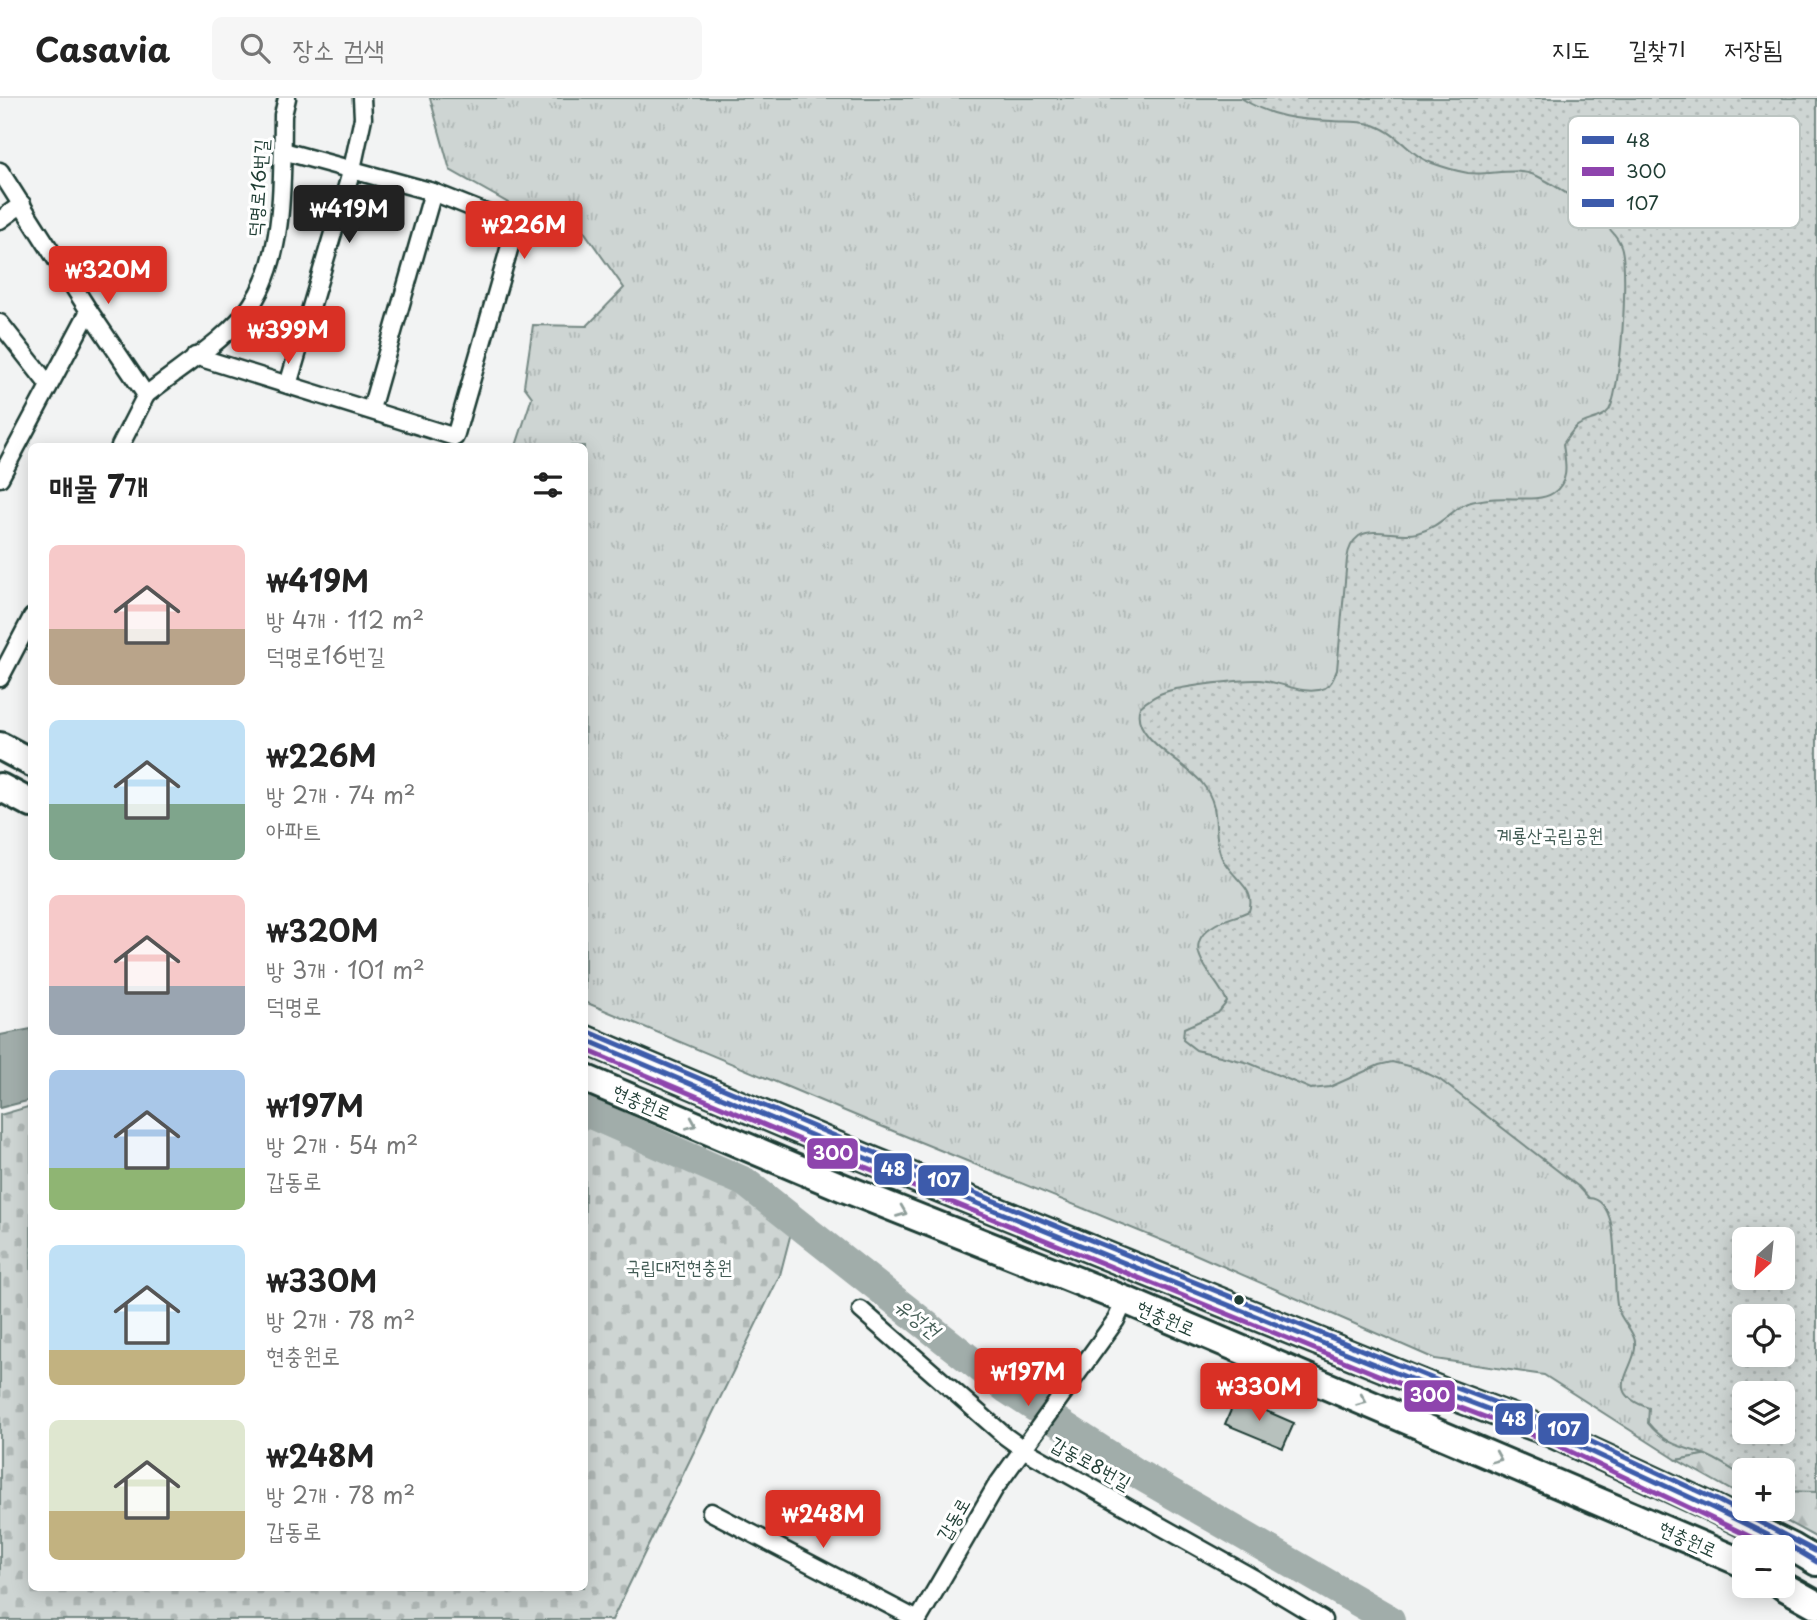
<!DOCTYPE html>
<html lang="ko">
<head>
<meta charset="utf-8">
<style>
  :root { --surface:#fff; --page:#f6f6f6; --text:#222; --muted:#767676; --line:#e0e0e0; --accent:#d93025 }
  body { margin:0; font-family:"Playpen Sans","Poor Story",sans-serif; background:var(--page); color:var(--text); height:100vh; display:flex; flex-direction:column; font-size:26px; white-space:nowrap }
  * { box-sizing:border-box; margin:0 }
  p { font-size:23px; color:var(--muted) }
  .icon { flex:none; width:38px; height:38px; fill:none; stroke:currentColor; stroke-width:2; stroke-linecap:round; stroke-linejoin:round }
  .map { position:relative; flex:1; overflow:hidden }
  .side { position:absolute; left:28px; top:345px; width:560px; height:1148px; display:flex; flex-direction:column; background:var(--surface); border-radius:10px; box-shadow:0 4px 18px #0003 }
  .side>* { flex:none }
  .needle { width:46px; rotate:207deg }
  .tools { position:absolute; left:1732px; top:1129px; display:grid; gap:14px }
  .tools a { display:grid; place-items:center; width:63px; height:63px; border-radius:10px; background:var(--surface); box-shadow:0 4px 18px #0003; font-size:35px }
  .price { position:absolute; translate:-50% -60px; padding:0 16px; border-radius:7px; background:var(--accent); color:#fff; font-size:23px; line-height:46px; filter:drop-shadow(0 2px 4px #0008) }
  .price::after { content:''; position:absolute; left:50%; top:42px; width:21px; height:16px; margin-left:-10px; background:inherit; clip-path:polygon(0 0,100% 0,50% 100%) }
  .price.current { background:#222; color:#fff }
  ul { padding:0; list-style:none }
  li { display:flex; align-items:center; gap:21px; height:175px; padding:0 21px }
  li span { display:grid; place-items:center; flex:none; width:196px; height:140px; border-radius:10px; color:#555 }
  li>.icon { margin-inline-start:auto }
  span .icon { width:84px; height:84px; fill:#fffc; stroke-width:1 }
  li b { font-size:30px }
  h2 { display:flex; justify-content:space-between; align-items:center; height:84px; padding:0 21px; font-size:30px }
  header { display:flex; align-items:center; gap:42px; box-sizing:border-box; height:98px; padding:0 35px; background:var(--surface); border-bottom:2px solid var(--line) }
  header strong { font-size:33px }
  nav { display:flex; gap:38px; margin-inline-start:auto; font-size:24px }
  .search { width:490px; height:63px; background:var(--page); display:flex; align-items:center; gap:18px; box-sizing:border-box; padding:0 24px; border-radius:10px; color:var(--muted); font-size:26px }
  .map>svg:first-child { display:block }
  .grass { fill:url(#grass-tufts); stroke:#768984; stroke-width:2; fill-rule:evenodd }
  .forest { fill:url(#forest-firs); stroke:#768984; stroke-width:2 }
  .cemetery { fill:url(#cemetery-stones); stroke:#768984; stroke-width:2 }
  .park { fill:url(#park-dots); stroke:#768984; stroke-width:2; fill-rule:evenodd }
  .water { fill:#a1adaa; stroke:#6d807b; stroke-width:2 }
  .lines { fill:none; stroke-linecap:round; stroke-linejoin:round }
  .river { stroke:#a1adaa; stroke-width:30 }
  .building { fill:#b7c1bd; stroke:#1f3d34; stroke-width:2 }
  .minor-casing { stroke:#1f3d34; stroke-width:21 }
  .primary-casing { stroke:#1f3d34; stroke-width:32 }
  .minor { stroke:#fff; stroke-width:16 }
  .primary { stroke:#fff; stroke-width:26 }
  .bus-1-casing { stroke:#fff; stroke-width:10 }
  .bus-2-casing { stroke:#fff; stroke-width:10 }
  .bus-3-casing { stroke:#fff; stroke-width:10 }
  .bus-1 { stroke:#3d5bab; stroke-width:5 }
  .bus-2 { stroke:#8e44ad; stroke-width:5 }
  .bus-3 { stroke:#3d5bab; stroke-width:5 }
  .oneway { stroke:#8f9e9a }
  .bus-dot { fill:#1f3d34; stroke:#fff; stroke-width:2.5 }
  .labels { text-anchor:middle; stroke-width:6; stroke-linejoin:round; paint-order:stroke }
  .street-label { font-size:19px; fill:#1f3d34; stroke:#fff }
  .park-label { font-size:19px; fill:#425b54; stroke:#fff }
  .water-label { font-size:21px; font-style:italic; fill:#465f57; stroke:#fff }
  .key { fill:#fff; stroke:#bcc5c2; stroke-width:2 }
  .key-label { font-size:19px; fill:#1f3d34 }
  .line-badge { stroke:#fff; stroke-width:2.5 }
  .badge-label { font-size:19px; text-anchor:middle; font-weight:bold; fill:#fff }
</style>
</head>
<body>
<header>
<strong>Casavia</strong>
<div class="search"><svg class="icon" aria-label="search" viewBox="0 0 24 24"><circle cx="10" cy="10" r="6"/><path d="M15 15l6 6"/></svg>장소 검색</div>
<nav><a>지도</a><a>길찾기</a><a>저장됨</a></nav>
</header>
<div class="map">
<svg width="1817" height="1522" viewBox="0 0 1817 1522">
  <defs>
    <pattern id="grass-tufts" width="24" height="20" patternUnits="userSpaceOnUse" patternTransform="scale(1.75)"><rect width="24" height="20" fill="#ced5d3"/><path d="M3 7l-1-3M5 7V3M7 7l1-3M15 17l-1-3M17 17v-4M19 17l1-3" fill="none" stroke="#b0b8b6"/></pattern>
    <pattern id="forest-firs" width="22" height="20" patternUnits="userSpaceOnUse" patternTransform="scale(1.75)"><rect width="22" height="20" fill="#ced5d3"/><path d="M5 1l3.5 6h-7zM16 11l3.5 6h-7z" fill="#b0b8b6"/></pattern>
    <pattern id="cemetery-stones" width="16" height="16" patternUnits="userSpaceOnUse" patternTransform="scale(1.75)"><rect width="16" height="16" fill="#ced5d3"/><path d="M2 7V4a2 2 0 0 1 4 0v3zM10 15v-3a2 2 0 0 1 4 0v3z" fill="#b0b8b6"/></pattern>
    <pattern id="park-dots" width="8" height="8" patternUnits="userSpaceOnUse" patternTransform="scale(1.75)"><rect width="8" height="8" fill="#ced5d3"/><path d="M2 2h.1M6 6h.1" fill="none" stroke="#b0b8b6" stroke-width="1.8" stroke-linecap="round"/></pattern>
  </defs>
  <rect width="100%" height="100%" fill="#f2f3f3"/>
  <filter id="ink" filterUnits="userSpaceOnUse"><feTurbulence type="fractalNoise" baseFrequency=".0143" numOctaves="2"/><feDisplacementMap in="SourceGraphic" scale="14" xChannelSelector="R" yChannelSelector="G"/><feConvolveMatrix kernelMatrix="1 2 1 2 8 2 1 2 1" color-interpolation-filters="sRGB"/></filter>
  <g filter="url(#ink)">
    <path class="grass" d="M430,0H1817V1335L1677,1362L1544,1277L1435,1261L1188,1153L871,1024L585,904L584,348H516L532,299L524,288L533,227L587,228L624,190L576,122L545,108L512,107L450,72ZM1745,1141H1783V1180H1745ZM1745,1218H1783V1256H1745ZM1745,1295H1783V1334H1745Z"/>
    <polygon class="forest" points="1817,1335 1817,1440 1764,1411 1783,1410 1783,1372 1745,1372 1745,1400 1677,1362"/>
    <polygon class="cemetery" points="31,1008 32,1489 584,1489 585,1024 672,1056 793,1127 780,1177 612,1522 0,1522 0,1017"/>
    <path class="park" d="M1241,0H1817V1394L1783,1393V1372H1745V1380C1732,1371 1720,1363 1706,1357C1681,1348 1666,1347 1648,1325L1649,1310C1600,1293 1638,1271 1635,1244C1634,1232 1621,1223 1618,1211C1610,1186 1625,1102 1589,1100L1579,1089L1439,981L1416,970L1392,964L1379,967L1330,989L1311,991L1249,965L1196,952L1183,942L1184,930L1218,915L1227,904C1219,880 1176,851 1213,828C1223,821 1237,819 1249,813C1254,798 1246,790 1237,780C1231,773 1224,766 1221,758C1211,731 1223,712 1202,685C1186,665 1129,639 1140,609C1148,602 1158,596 1168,593C1186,588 1242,581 1260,582C1280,583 1305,599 1325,590C1332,586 1334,579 1337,572L1347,461C1348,453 1351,444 1359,438C1374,428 1400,440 1417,435C1437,430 1447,417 1463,407C1470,403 1481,402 1489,401C1507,398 1539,405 1553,395C1571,383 1565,363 1563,346C1567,340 1571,334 1576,329C1585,321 1602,322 1609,312C1621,293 1629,170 1621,148C1614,126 1558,88 1537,78C1515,68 1490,78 1468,75C1456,73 1443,69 1432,65C1410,58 1396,32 1370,26C1358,23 1345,24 1332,23C1299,22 1270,19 1241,0ZM1745,1141H1783V1180H1745ZM1745,1218H1783V1256H1745ZM1745,1295H1783V1334H1745Z"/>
    <polygon class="water" points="31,931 31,1002 0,1010 0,937"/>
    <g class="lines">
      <polyline class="river" points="584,1013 745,1084 1007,1291 1138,1376 1390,1522"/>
    </g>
    <polygon class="building" points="1236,1300 1294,1325 1283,1350 1225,1326"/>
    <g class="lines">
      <defs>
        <g id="minor">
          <polyline points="0,73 89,213 146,297 120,348"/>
          <polyline points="0,122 22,106"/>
          <polyline points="0,225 48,286"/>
          <polyline points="195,258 455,339 516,127 433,94 283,53"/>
          <polyline points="288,287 352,71 363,20 362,0"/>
          <path d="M146,297C178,271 231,239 252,206C286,155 282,77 283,17L287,0"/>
          <polyline points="371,311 433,94"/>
          <polyline points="0,380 89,213"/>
          <polyline points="0,580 32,519"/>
          <polyline points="861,1212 1005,1338 1023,1351 1255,1481 1323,1522"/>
          <polyline points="711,1414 918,1522"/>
          <polyline points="918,1522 995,1390 1116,1222 1125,1202"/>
        </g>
        <g id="primary">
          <polyline points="0,648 32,665"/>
          <polyline points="0,689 32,706"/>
          <polyline points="584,941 863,1059 1448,1296 1549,1334 1713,1410 1792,1449 1817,1464"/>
          <polyline points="584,980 844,1090 1125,1202 1745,1466"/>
          <polyline points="1783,1488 1817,1507"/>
        </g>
      </defs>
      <use href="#minor" class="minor-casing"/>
      <use href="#primary" class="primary-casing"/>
      <use href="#minor" class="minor"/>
      <use href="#primary" class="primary"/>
      <defs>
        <polyline id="bus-1" points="584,941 863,1059 1448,1296 1549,1334 1713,1410 1792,1449 1817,1464"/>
        <polyline id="bus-2" points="584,951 860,1067 1445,1304 1546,1342 1772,1449"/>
        <polyline id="bus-3" points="587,933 866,1051 1451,1288 1553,1326 1717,1402 1817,1454"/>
      </defs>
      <use href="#bus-1" class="bus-1-casing"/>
      <use href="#bus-2" class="bus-2-casing"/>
      <use href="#bus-3" class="bus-3-casing"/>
      <use href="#bus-1" class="bus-1"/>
      <use href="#bus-2" class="bus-2"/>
      <use href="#bus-3" class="bus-3"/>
    </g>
    <defs><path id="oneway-chevron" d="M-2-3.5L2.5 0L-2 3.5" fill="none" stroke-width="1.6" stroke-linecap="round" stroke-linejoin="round" transform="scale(1.75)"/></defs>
    <g class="oneway">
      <use href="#oneway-chevron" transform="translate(692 1026) rotate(23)"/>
      <use href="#oneway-chevron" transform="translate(902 1114) rotate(22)"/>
      <use href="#oneway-chevron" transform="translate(1362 1303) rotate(23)"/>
      <use href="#oneway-chevron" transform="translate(1497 1360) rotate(23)"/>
    </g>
  </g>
  <circle class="bus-dot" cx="1239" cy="1202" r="6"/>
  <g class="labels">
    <g class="street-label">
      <text transform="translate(258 90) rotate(-86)" y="7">덕명로16번길</text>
      <text transform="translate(642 1004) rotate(23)" y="7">현충원로</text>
      <text transform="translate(1166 1220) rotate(23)" y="7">현충원로</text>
      <text transform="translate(1091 1365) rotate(29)" y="7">갑동로8번길</text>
      <text transform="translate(953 1421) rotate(-60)" y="7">갑동로</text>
      <text transform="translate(1688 1441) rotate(24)" y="7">현충원로</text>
    </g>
    <g class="park-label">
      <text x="1550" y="744">계룡산국립공원</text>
      <text x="679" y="1176">국립대전현충원</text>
    </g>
    <g class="water-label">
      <text transform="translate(917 1220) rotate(38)" y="7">유성천</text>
    </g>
  </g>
  <rect x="1568" y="18" width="232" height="112" rx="10" class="key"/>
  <rect x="1582" y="38" width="32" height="8" fill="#3d5bab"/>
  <rect x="1582" y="69" width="32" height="9" fill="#8e44ad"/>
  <rect x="1582" y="101" width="32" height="8" fill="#3d5bab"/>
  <g class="key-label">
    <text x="1626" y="49">48</text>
    <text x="1626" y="80">300</text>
    <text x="1626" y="112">107</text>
  </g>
  <g class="line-badge">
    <rect x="806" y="1039" width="53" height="33" rx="7" fill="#8e44ad"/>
    <rect x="873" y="1054" width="40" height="34" rx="7" fill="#3d5bab"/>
    <rect x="917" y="1066" width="53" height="33" rx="7" fill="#3d5bab"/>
    <rect x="1403" y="1281" width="53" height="34" rx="7" fill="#8e44ad"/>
    <rect x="1494" y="1304" width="40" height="34" rx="7" fill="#3d5bab"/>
    <rect x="1537" y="1314" width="53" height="34" rx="7" fill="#3d5bab"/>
  </g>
  <g class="badge-label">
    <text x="833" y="1062">300</text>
    <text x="893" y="1078">48</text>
    <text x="944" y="1089">107</text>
    <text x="1430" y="1304">300</text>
    <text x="1514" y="1328">48</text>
    <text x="1564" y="1338">107</text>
  </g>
</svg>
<div class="tools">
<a><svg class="needle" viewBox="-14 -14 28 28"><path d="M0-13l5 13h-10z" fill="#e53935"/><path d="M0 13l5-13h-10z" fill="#767676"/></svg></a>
<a><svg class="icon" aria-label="locate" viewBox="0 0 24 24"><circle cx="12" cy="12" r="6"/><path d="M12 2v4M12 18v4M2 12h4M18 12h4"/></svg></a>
<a><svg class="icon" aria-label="layers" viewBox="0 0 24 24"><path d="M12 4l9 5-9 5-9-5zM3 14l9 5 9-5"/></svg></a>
<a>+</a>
<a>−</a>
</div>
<b class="price current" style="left:349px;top:147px">₩419M</b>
<b class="price" style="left:524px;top:163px">₩226M</b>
<b class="price" style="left:108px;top:208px">₩320M</b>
<b class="price" style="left:288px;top:268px">₩399M</b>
<b class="price" style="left:1028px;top:1310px">₩197M</b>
<b class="price" style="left:1259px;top:1325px">₩330M</b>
<b class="price" style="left:823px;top:1452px">₩248M</b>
<section class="side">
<h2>매물 7개<svg class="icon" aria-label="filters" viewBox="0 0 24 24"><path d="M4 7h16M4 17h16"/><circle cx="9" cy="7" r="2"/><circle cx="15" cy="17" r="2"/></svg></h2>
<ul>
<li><span style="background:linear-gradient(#f6c9c9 60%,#b9a48a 0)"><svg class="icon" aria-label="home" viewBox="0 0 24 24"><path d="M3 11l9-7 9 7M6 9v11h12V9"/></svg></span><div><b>₩419M</b><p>방 4개 · 112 m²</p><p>덕명로16번길</p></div></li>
<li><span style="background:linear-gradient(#bfe0f5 60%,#7fa58c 0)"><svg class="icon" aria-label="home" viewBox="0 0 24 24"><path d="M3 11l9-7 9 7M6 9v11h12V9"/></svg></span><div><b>₩226M</b><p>방 2개 · 74 m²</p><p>아파트</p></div></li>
<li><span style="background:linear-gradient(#f6c9c9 65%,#9aa5b1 0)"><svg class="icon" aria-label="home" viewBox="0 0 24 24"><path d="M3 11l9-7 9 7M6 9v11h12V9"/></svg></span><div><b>₩320M</b><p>방 3개 · 101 m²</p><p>덕명로</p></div></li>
<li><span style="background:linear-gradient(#a9c7e8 70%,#8fb573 0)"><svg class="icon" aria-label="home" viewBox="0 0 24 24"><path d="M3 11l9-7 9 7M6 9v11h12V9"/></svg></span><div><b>₩197M</b><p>방 2개 · 54 m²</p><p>갑동로</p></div></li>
<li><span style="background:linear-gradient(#bfe0f5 75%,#c2b280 0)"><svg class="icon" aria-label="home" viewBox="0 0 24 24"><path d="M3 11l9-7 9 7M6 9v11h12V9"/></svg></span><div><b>₩330M</b><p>방 2개 · 78 m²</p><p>현충원로</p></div></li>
<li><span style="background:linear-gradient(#dfe7d0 65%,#c2b280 0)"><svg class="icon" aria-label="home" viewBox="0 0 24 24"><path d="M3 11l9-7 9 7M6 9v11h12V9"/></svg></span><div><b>₩248M</b><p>방 2개 · 78 m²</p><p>갑동로</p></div></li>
</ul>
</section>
</div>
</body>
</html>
